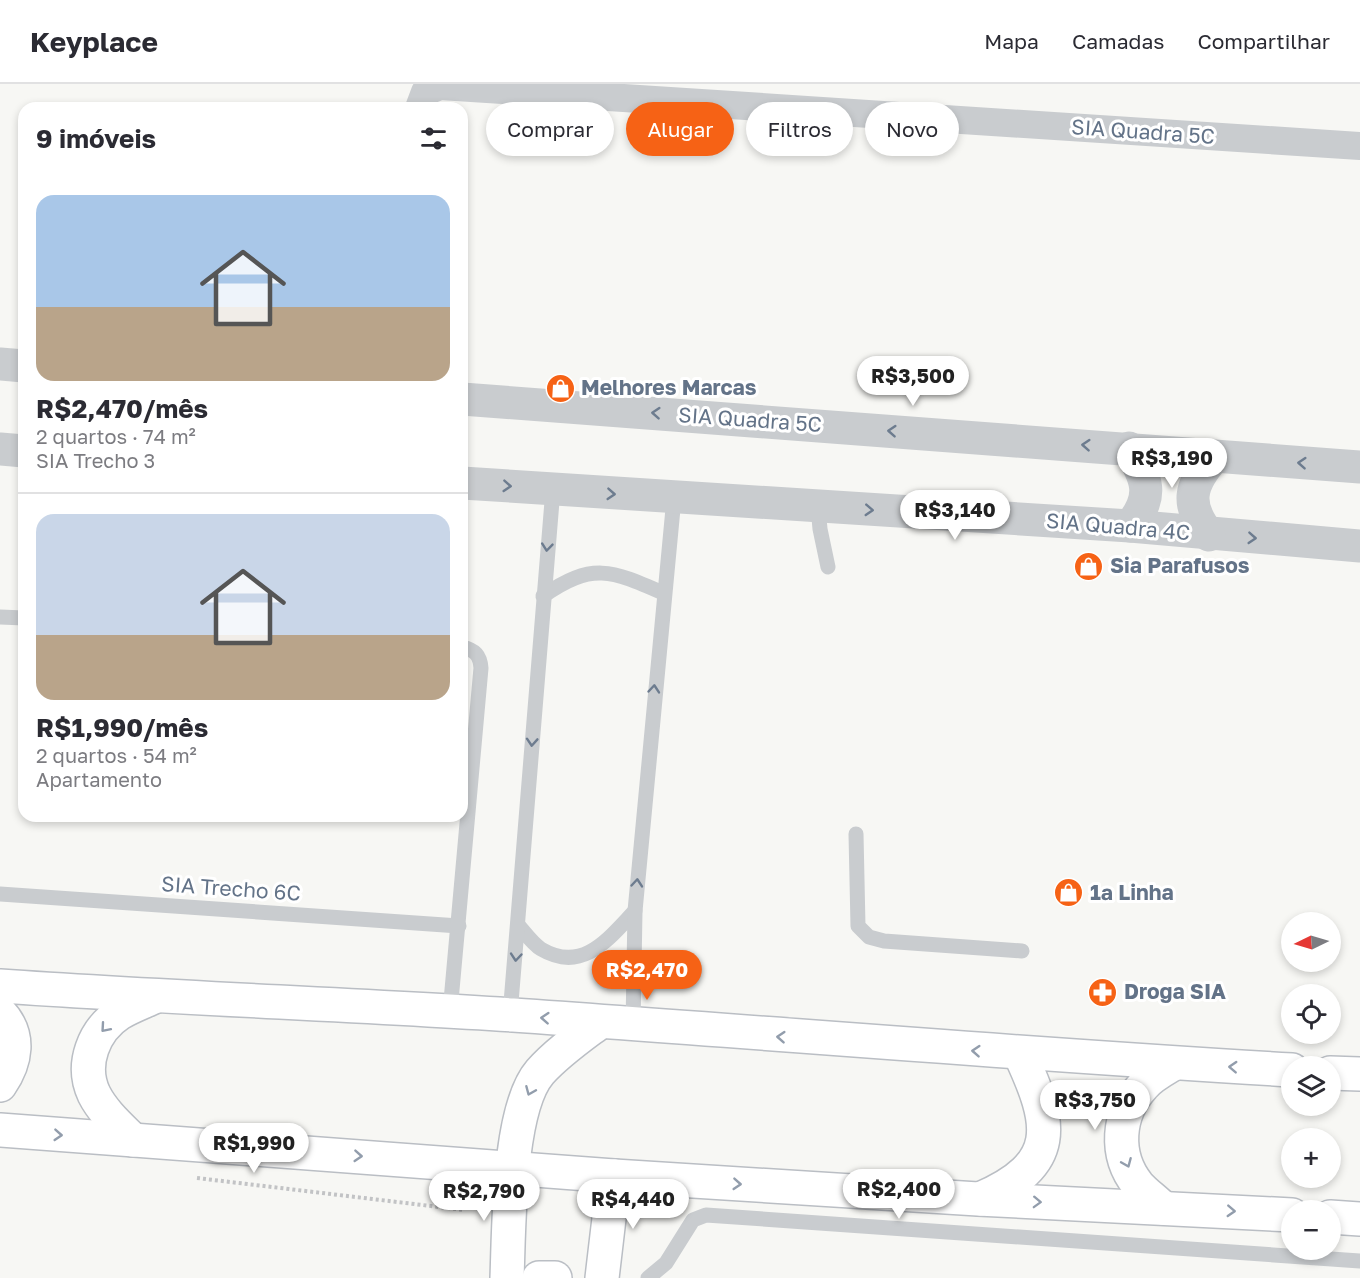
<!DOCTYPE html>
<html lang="pt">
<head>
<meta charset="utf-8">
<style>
  :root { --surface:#fff; --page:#f2f2f3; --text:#2b2b33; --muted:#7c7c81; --line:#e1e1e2; --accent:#f66215 }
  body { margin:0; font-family:"Golos Text",sans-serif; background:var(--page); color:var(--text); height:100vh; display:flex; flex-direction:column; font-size:22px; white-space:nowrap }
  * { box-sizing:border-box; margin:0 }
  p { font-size:20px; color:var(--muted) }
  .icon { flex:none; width:33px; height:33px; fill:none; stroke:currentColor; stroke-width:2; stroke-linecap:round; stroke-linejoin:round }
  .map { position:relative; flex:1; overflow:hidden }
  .side { position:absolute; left:18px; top:18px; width:450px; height:720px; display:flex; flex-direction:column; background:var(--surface); border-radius:18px; box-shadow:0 3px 9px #0003 }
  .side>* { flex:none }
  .banner { position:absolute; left:486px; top:18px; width:570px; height:54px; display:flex; gap:12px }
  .needle { width:39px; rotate:265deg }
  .tools { position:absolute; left:1281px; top:828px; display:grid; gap:12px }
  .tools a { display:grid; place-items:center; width:60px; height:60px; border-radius:50%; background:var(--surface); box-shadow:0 3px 9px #0003; font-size:30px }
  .price { position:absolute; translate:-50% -51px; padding:0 14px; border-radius:21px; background:#fff; color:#222; font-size:20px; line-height:39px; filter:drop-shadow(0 2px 3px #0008) }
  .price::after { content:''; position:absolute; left:50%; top:36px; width:18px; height:14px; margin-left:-9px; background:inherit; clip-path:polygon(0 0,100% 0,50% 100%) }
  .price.on { background:var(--accent); color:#fff }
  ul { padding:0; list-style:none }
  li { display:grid; align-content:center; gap:12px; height:318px; padding:0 18px }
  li+li { border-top:2px solid var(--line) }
  li span { display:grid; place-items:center; height:186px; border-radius:18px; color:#555 }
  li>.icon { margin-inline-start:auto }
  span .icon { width:108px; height:108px; fill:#fffc; stroke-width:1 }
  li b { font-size:26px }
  h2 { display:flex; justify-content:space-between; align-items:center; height:72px; padding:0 18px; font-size:26px }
  .tag { padding:0 21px; border-radius:27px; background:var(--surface); box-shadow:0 3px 9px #0003; font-size:21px; line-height:54px }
  .tag.on { background:var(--accent); color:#fff }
  header { display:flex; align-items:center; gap:36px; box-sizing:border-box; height:84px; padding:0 30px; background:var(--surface); border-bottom:2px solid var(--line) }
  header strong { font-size:28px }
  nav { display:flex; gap:33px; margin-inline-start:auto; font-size:21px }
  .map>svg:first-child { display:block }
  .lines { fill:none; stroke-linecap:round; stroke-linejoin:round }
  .secondary-casing { stroke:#babec4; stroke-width:36 }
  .path { stroke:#c2c3c5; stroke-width:4; stroke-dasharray:3 3; stroke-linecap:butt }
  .service { stroke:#c9cccf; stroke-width:15 }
  .minor { stroke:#c9cccf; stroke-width:28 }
  .tertiary { stroke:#c9cccf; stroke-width:33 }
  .secondary { stroke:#fff; stroke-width:33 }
  .oneway { stroke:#6d7c8f }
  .oneway2 { stroke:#929dac }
  .labels { text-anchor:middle; stroke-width:6; stroke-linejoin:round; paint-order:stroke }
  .street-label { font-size:21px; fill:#637388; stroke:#fff }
  .poi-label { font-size:21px; font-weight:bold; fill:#637388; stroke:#fff; text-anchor:start }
</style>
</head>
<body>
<header>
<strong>Keyplace</strong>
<nav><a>Mapa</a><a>Camadas</a><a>Compartilhar</a></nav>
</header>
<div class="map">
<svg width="1360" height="1194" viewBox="0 0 1360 1194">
  <rect width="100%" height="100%" fill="#f7f7f4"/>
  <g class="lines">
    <defs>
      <g id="secondary">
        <path d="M0,902C171,914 342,920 513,931C773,949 1032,971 1292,986"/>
        <path d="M0,929C21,951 16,978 0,1001"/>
        <polyline points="1330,989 1360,990"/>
        <polyline points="0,1046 614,1092 978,1115 1292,1131"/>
        <path d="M133,1056C119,1042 103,1028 94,1010C80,980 94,946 120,929C130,923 143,918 154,913"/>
        <path d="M980,1115C1061,1080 1053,1041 1020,970"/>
        <path d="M1163,1124C1155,1116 1145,1109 1138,1101C1114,1071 1117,1030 1143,1002C1150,993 1163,986 1173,980"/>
        <polyline points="1330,1133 1360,1135"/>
        <path d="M507,1194C509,1144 508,1025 540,988C558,968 580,953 600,938"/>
        <polyline points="539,1194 555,1194"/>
        <polyline points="602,1194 614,1092"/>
      </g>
    </defs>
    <use href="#secondary" class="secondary-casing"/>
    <polyline class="path" points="197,1094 464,1126"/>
    <g class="service">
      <polyline points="818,423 820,445 828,483"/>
      <path d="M543,512C592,478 611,486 663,509"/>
      <polyline points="0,533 24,534"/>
      <polyline points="856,750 858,842 869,853 884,857 1022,867"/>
      <polyline points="0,810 459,842"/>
      <path d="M518,841C525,849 533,860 541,865C583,890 609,854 635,827"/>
      <path d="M450,928L481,584C480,571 475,566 462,563"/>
      <polyline points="510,931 553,405"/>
      <polyline points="633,942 635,827 674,414"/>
      <polyline points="648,1194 666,1179 693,1136 706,1131 1360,1177"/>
    </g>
    <polyline class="minor" points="419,24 425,8 440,2 1360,62"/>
    <g class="tertiary">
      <polyline points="0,280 24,282"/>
      <polyline points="462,315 1360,383"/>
      <path d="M1129,364C1147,395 1155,412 1130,442"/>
      <polyline points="0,365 24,367"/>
      <polyline points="462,399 1130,442 1360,462"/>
      <path d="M1209,451C1185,421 1189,401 1214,373"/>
    </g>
    <use href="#secondary" class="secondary"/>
  </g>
  <defs><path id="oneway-chevron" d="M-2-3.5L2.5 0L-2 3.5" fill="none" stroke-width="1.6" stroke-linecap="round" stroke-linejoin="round" transform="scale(1.5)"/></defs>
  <g class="oneway">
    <use href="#oneway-chevron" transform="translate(656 329) rotate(-176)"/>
    <use href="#oneway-chevron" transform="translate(892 347) rotate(-176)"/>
    <use href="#oneway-chevron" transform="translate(1086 361) rotate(-176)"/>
    <use href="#oneway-chevron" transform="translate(1302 379) rotate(-176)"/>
    <use href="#oneway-chevron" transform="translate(507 402) rotate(4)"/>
    <use href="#oneway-chevron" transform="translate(611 410) rotate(4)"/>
    <use href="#oneway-chevron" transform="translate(869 426) rotate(3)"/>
    <use href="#oneway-chevron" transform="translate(1252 454) rotate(4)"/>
    <use href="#oneway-chevron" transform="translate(547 463) rotate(96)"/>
    <use href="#oneway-chevron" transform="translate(654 605) rotate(-85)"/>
    <use href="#oneway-chevron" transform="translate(532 658) rotate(94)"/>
    <use href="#oneway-chevron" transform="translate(637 799) rotate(-85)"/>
    <use href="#oneway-chevron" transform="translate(516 873) rotate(95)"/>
  </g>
  <g class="oneway2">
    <use href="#oneway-chevron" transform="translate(545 934) rotate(-176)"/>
    <use href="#oneway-chevron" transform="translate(105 944) rotate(131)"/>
    <use href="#oneway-chevron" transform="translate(781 953) rotate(-176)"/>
    <use href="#oneway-chevron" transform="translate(976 967) rotate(-176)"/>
    <use href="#oneway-chevron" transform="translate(1233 983) rotate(-177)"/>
    <use href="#oneway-chevron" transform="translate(530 1007) rotate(113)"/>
    <use href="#oneway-chevron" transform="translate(58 1051) rotate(4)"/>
    <use href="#oneway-chevron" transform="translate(358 1072) rotate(4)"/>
    <use href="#oneway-chevron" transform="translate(1127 1079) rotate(67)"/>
    <use href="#oneway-chevron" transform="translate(737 1100) rotate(4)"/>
    <use href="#oneway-chevron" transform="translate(1037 1118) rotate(2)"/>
    <use href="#oneway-chevron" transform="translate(1231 1127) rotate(3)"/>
  </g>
  <defs>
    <symbol id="shop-disc" viewBox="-11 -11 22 22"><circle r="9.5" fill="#f66215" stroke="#fff"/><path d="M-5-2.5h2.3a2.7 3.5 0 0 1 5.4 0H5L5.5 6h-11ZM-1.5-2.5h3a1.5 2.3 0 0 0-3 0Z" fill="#fff"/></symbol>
    <symbol id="pharmacy-disc" viewBox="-11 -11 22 22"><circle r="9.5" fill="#f66215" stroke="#fff"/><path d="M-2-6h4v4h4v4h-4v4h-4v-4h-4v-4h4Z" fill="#fff"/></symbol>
  </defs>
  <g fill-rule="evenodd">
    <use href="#shop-disc" x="544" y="288" width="33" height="33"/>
    <use href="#shop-disc" x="1072" y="466" width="33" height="33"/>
    <use href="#shop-disc" x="1052" y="792" width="33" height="33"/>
    <use href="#pharmacy-disc" x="1086" y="892" width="33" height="33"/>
  </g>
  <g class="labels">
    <g class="street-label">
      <text transform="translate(1143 48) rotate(4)" y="7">SIA Quadra 5C</text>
      <text transform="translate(750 336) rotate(4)" y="7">SIA Quadra 5C</text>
      <text transform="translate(1118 443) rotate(5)" y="7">SIA Quadra 4C</text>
      <text transform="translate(231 805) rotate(4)" y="7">SIA Trecho 6C</text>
    </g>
    <g class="poi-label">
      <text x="581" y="311">Melhores Marcas</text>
      <text x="1110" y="489">Sia Parafusos</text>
      <text x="1090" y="816">1ª Linha</text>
      <text x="1124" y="915">Droga SIA</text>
    </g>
  </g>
</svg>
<div class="tools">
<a><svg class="needle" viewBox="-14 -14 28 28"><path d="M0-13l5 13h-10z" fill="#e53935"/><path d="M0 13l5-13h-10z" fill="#7c7c81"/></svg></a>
<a><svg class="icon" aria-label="locate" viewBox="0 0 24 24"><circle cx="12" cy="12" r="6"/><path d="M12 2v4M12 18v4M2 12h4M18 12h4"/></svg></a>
<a><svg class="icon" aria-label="layers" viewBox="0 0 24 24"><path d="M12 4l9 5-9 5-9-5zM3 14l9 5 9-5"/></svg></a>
<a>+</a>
<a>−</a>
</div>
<b class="price" style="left:913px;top:323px">R$3,500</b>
<b class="price" style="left:1172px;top:405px">R$3,190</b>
<b class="price" style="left:955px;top:457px">R$3,140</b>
<b class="price on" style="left:647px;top:917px">R$2,470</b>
<b class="price" style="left:1095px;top:1047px">R$3,750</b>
<b class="price" style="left:254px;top:1090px">R$1,990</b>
<b class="price" style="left:899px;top:1136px">R$2,400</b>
<b class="price" style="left:484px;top:1138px">R$2,790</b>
<b class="price" style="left:633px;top:1146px">R$4,440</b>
<div class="banner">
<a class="tag">Comprar</a>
<a class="tag on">Alugar</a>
<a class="tag">Filtros</a>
<a class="tag">Novo</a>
</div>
<section class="side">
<h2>9 imóveis<svg class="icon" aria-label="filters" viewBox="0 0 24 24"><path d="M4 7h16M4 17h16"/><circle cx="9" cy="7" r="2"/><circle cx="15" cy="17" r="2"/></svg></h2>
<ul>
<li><span style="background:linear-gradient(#a9c7e8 60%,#b9a48a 0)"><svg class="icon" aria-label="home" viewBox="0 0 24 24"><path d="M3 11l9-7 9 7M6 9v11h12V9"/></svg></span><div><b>R$2,470/mês</b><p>2 quartos · 74 m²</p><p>SIA Trecho 3</p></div></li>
<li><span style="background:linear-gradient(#c9d6e8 65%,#b9a48a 0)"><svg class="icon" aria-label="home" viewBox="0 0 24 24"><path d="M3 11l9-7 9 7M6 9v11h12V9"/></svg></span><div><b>R$1,990/mês</b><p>2 quartos · 54 m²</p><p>Apartamento</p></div></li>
</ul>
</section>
</div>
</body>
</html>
